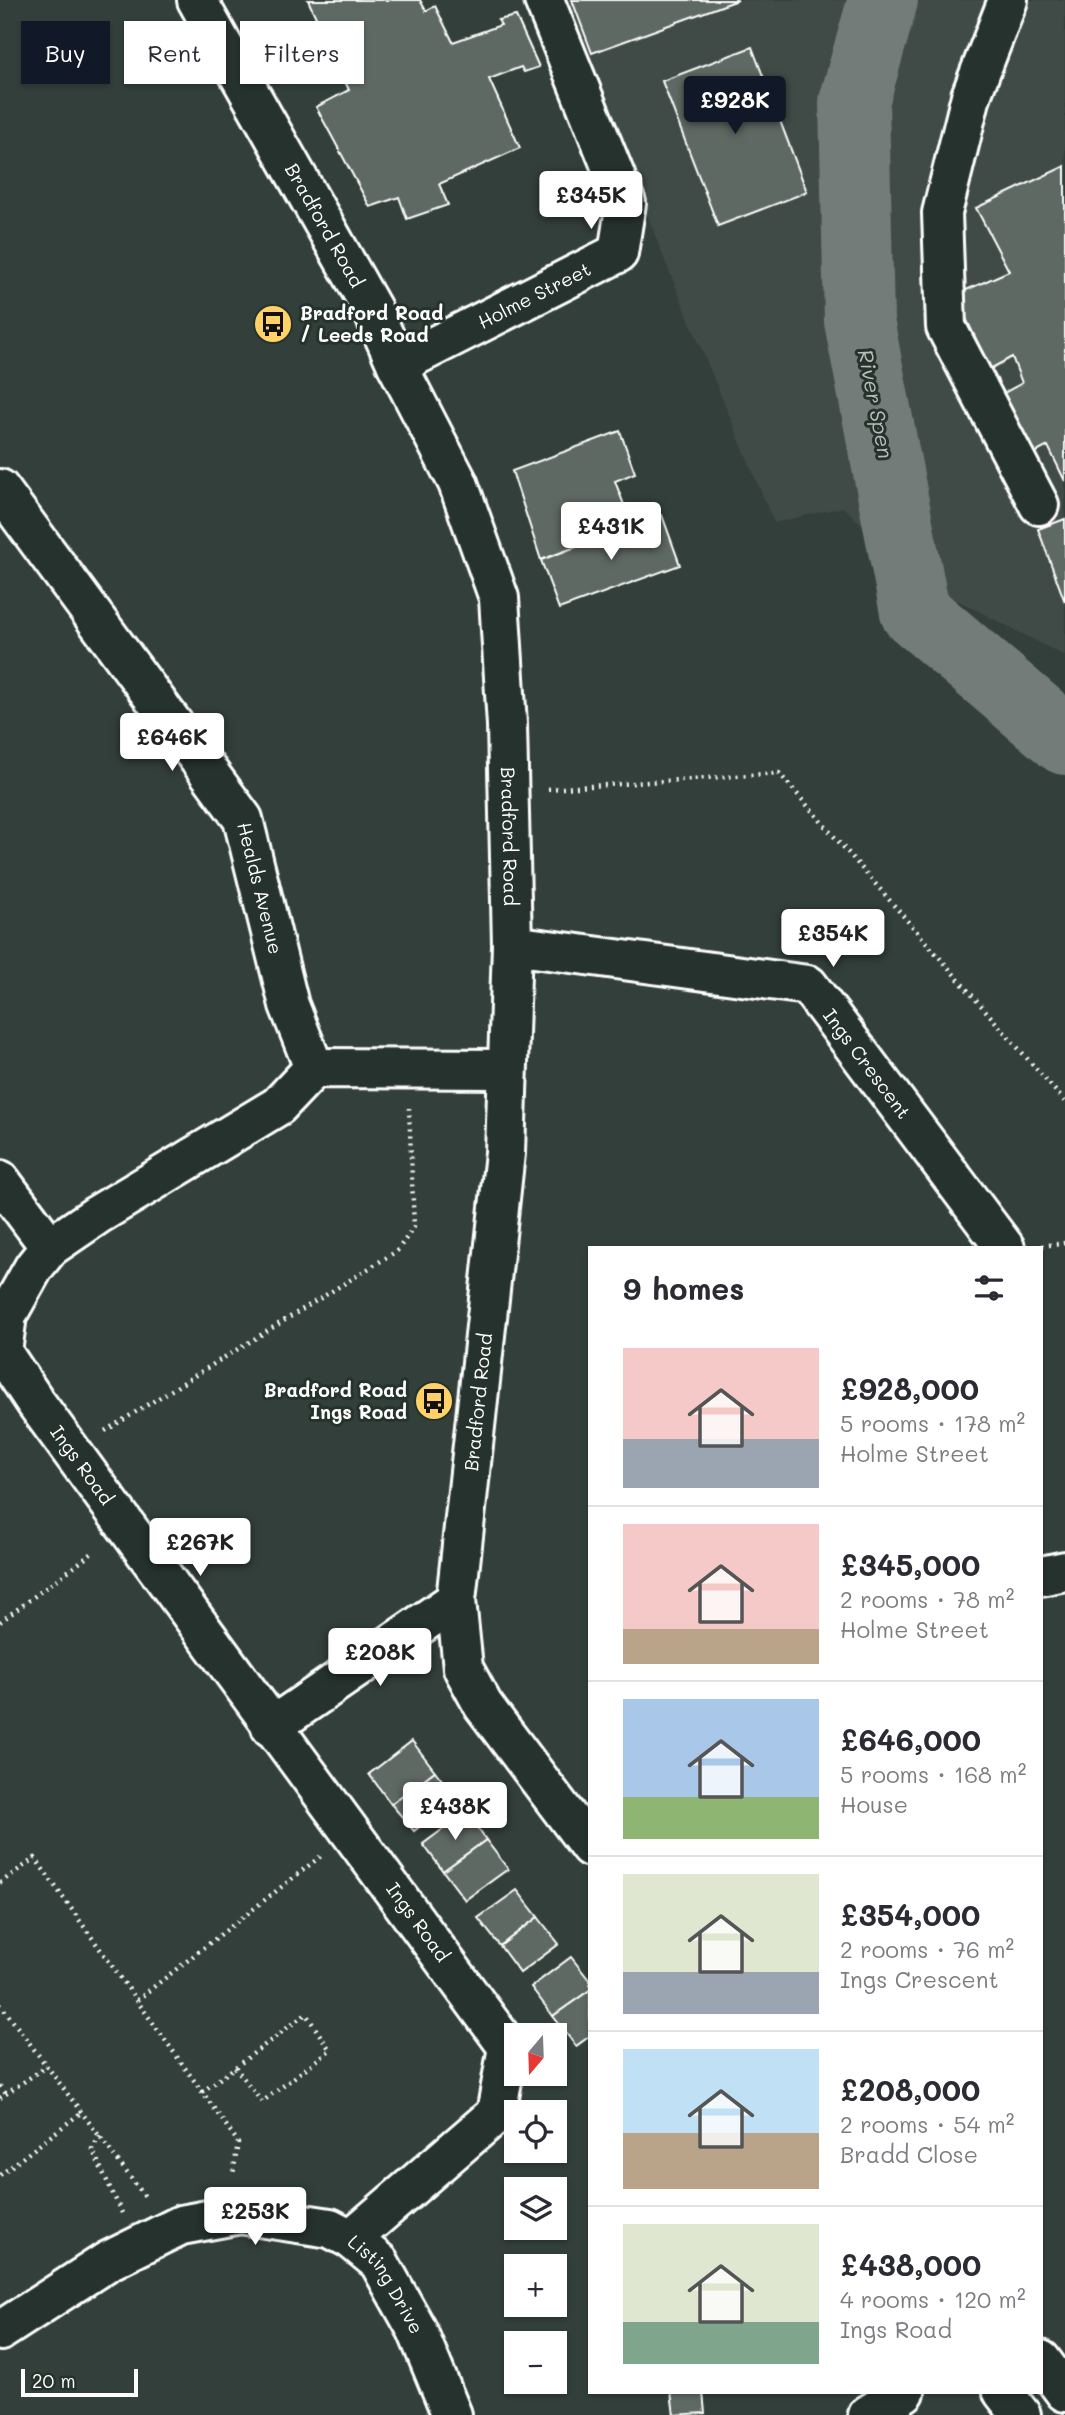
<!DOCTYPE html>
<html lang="en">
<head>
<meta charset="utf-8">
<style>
  :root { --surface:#fff; --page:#f2f2f3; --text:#2b2b33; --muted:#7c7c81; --line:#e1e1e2; --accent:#111827 }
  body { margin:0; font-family:Mali,sans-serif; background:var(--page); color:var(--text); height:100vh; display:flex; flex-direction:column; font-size:26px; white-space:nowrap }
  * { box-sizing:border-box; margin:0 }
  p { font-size:23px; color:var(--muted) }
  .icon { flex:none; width:38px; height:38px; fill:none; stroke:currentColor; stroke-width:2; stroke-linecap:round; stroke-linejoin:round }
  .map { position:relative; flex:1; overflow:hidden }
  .panel { position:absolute; left:588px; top:1246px; width:455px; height:1148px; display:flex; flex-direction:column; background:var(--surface); border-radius:0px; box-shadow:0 2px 5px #0004 }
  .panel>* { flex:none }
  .top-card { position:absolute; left:21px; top:21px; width:462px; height:63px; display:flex; gap:14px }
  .needle { width:46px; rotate:199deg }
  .buttons { position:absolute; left:504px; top:2023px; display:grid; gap:14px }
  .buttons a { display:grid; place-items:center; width:63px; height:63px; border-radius:0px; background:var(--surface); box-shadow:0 2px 5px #0004; font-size:35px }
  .scale { position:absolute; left:21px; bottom:18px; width:117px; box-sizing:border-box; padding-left:7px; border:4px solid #fff; border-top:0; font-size:19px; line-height:24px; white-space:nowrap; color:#fff; -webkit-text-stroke:5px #26332d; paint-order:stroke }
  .price { position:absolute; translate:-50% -60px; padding:0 16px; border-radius:7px; background:#fff; color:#222; font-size:23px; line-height:46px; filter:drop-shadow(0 2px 4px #0008) }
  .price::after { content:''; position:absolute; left:50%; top:42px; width:21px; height:16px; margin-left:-10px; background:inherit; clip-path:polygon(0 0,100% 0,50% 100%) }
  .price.on { background:var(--accent); color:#fff }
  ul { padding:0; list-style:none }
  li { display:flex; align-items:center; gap:21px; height:175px; padding:0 35px }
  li+li { border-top:2px solid var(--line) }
  li span { display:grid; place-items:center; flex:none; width:196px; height:140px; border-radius:0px; color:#555 }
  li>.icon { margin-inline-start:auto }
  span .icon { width:84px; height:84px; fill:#fffc; stroke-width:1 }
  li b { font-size:30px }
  h2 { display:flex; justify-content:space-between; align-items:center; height:84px; padding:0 35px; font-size:30px }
  .chip { padding:0 24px; border-radius:0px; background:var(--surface); box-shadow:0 2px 5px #0004; font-size:24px; line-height:63px }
  .chip.on { background:var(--accent); color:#fff }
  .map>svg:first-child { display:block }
  .built { fill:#404c47 }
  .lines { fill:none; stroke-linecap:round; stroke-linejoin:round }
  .river { stroke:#737b78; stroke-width:70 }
  .building { fill:#5f6964; stroke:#fff; stroke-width:2 }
  .minor-casing { stroke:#fff; stroke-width:44 }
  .major-casing { stroke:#fff; stroke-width:44 }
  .path { stroke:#fff; stroke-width:4.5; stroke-dasharray:2 5; stroke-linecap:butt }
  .minor { stroke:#26332d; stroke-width:38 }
  .major { stroke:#26332d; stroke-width:38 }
  .labels { text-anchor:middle; stroke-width:6; stroke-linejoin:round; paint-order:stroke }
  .street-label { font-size:19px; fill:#fff; stroke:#26332d }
  .poi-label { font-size:19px; font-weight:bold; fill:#fff; stroke:#26332d; text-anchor:start }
  .water-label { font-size:21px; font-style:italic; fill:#b9bdbc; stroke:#26332d }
</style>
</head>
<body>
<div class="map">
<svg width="1065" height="2415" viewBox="0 0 1065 2415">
  <rect width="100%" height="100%" fill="#333f3a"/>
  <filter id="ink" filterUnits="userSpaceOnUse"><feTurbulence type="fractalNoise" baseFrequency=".0143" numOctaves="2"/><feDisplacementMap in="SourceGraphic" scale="14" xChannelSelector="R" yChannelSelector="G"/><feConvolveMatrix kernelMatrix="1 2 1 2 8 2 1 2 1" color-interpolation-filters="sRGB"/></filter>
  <g filter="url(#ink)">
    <polygon class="built" points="566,0 1065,0 1065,656 928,585 843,507 774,523 665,261"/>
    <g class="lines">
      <polyline class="river" points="883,0 854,102 859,321 915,612 1065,740"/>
    </g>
    <g class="building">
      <polygon points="308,0 420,0 426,11 435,6 453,42 501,25 498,20 516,16 539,67 524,72 521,67 489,79 520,148 439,184 448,205 407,219 399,197 370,207 316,107 349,90"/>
      <polygon points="572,0 738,0 592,53"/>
      <polygon points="752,47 807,192 718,226 662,81"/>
      <polygon points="1065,166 1065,481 1048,446 1031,455 1004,393 1022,383 1012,357 990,369 955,295 1009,271 976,208"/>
      <polygon points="620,431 635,473 615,481 632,526 541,560 512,471"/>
      <polygon points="662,515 680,565 559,609 541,560"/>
      <polygon points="1065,519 1065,602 1038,529"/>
      <polygon points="412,1741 435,1771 391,1804 369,1774"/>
      <polygon points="435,1771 456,1798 414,1831 391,1804"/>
      <polygon points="466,1812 486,1840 443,1871 423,1844"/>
      <polygon points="486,1840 508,1869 465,1900 443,1871"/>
      <polygon points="517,1890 538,1917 500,1946 478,1918"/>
      <polygon points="538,1917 559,1944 520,1973 500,1946"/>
      <polygon points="571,1957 590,1981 590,1990 553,2016 531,1987"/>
      <polygon points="590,1990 590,2036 576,2046 553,2016"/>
      <polygon points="671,2392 703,2392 705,2413 674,2415"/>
    </g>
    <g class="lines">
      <defs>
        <g id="minor">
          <polyline points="1008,0 971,96 942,213 946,327 1039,505"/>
          <path id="s1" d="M397,365L618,253L626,203L544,0"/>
          <path id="s2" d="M0,489L243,819L289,1005L314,1068"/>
          <path id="s3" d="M512,945L808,985L1005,1248"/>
          <polyline points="0,1180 50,1247"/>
          <polyline points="1041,1576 1065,1571"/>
          <polyline points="271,1727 456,1600"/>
          <polyline points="351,2239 496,2114 508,2047 36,1403 2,1352 7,1315 34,1267 50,1247 97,1215 278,1106 314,1068 507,1069"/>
          <path id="s4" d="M0,2331L108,2261L181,2225L240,2214L330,2228L351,2239L379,2262L417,2330L452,2415"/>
          <polyline points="868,2415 905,2392"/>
        </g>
        <g id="major">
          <path id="s5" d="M197,0L372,309L397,365L458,483L499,598L507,725L512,945L505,1153L456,1600L463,1668L483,1705L590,1847"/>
          <polyline points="1041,2360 1065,2392"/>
          <polyline points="1003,2392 1021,2415"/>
        </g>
      </defs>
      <use href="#minor" class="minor-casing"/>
      <use href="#major" class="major-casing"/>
      <g class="path">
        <polyline points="548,789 779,773 1065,1102"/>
        <polyline points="1042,1246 1065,1243"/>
        <polyline points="105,1431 397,1251 414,1227 409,1108"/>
        <polyline points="0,1622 95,1551"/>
        <polyline points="0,1883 35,1858 238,2142 233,2175"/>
        <polyline points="137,2000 321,1856"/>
        <polyline points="0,2004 146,2198"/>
        <polyline points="0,2086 6,2094"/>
        <polyline points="202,2092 306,2014 330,2050 262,2102 235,2067"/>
        <polyline points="0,2098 47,2066"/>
        <polyline points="100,2136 92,2149 122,2213"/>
        <polyline points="0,2175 82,2112"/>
      </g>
      <use href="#minor" class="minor"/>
      <use href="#major" class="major"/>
    </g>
  </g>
  <defs>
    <symbol id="bus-disc" viewBox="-11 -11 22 22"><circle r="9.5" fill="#ffd166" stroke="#26332d"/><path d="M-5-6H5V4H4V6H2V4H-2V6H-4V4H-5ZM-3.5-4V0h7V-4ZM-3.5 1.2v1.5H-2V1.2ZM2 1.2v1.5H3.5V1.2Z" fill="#111"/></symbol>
  </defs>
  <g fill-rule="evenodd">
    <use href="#bus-disc" x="251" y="302" width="44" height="44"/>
    <use href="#bus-disc" x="412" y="1379" width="44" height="44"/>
  </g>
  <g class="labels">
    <g class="street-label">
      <text dy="7" stroke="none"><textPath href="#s5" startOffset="259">Bradford Road</textPath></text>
      <text dy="7" stroke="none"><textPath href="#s1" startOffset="154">Holme Street</textPath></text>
      <text dy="7" stroke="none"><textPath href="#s5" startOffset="910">Bradford Road</textPath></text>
      <text dy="7" stroke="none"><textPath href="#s2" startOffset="481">Healds Avenue</textPath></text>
      <text dy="7" stroke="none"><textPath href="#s3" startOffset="397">Ings Crescent</textPath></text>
      <text transform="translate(478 1402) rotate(-84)" y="7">Bradford Road</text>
      <text transform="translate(82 1465) rotate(54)" y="7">Ings Road</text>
      <text transform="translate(418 1922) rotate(54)" y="7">Ings Road</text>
      <text dy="7" stroke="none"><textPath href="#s4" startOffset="443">Listing Drive</textPath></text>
    </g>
    <g class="poi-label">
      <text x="300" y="320">Bradford Road<tspan x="300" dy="22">/ Leeds Road</tspan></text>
      <text x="407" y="1397" text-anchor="end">Bradford Road<tspan x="407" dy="22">Ings Road</tspan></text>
    </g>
    <g class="water-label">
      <text transform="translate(875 404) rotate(79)" y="7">River Spen</text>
    </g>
  </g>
</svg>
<div class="buttons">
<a><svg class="needle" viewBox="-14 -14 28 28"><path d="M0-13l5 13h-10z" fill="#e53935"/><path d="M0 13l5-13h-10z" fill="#7c7c81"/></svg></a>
<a><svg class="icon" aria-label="locate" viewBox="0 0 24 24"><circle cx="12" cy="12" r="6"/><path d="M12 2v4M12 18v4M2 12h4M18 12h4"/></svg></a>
<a><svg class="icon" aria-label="layers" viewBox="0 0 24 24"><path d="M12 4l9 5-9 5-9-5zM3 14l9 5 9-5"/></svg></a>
<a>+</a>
<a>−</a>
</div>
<div class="scale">20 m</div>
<b class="price on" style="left:735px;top:136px">£928K</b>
<b class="price" style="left:591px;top:231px">£345K</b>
<b class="price" style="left:611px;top:562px">£431K</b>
<b class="price" style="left:172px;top:773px">£646K</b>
<b class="price" style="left:833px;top:969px">£354K</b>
<b class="price" style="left:200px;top:1578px">£267K</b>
<b class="price" style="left:380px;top:1688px">£208K</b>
<b class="price" style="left:455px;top:1842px">£438K</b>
<b class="price" style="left:255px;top:2247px">£253K</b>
<div class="top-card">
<a class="chip on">Buy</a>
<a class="chip">Rent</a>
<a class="chip">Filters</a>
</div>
<section class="panel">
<h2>9 homes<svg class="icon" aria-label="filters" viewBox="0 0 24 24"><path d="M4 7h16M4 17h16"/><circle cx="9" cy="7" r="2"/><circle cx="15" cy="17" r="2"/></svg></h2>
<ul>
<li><span style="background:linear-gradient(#f6c9c9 65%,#9aa5b1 0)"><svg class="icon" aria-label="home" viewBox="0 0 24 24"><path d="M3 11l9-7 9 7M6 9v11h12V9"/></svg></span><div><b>£928,000</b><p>5 rooms · 178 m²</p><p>Holme Street</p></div></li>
<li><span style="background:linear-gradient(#f6c9c9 75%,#b9a48a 0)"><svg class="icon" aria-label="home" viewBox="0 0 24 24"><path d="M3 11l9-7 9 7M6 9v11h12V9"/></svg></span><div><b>£345,000</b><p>2 rooms · 78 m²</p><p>Holme Street</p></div></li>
<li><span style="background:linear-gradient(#a9c7e8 70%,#8fb573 0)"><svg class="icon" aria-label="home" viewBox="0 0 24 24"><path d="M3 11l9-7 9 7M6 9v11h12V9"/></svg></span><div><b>£646,000</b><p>5 rooms · 168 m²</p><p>House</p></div></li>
<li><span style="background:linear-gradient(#dfe7d0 70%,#9aa5b1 0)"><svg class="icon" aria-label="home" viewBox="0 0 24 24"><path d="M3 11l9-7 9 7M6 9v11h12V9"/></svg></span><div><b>£354,000</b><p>2 rooms · 76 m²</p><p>Ings Crescent</p></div></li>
<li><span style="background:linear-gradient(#bfe0f5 60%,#b9a48a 0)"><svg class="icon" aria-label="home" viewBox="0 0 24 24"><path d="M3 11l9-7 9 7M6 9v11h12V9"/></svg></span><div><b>£208,000</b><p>2 rooms · 54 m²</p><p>Bradd Close</p></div></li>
<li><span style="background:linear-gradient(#dfe7d0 70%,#7fa58c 0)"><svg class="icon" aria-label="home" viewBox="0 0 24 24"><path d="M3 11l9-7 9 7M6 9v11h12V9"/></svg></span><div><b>£438,000</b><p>4 rooms · 120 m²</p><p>Ings Road</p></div></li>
</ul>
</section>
</div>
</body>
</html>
